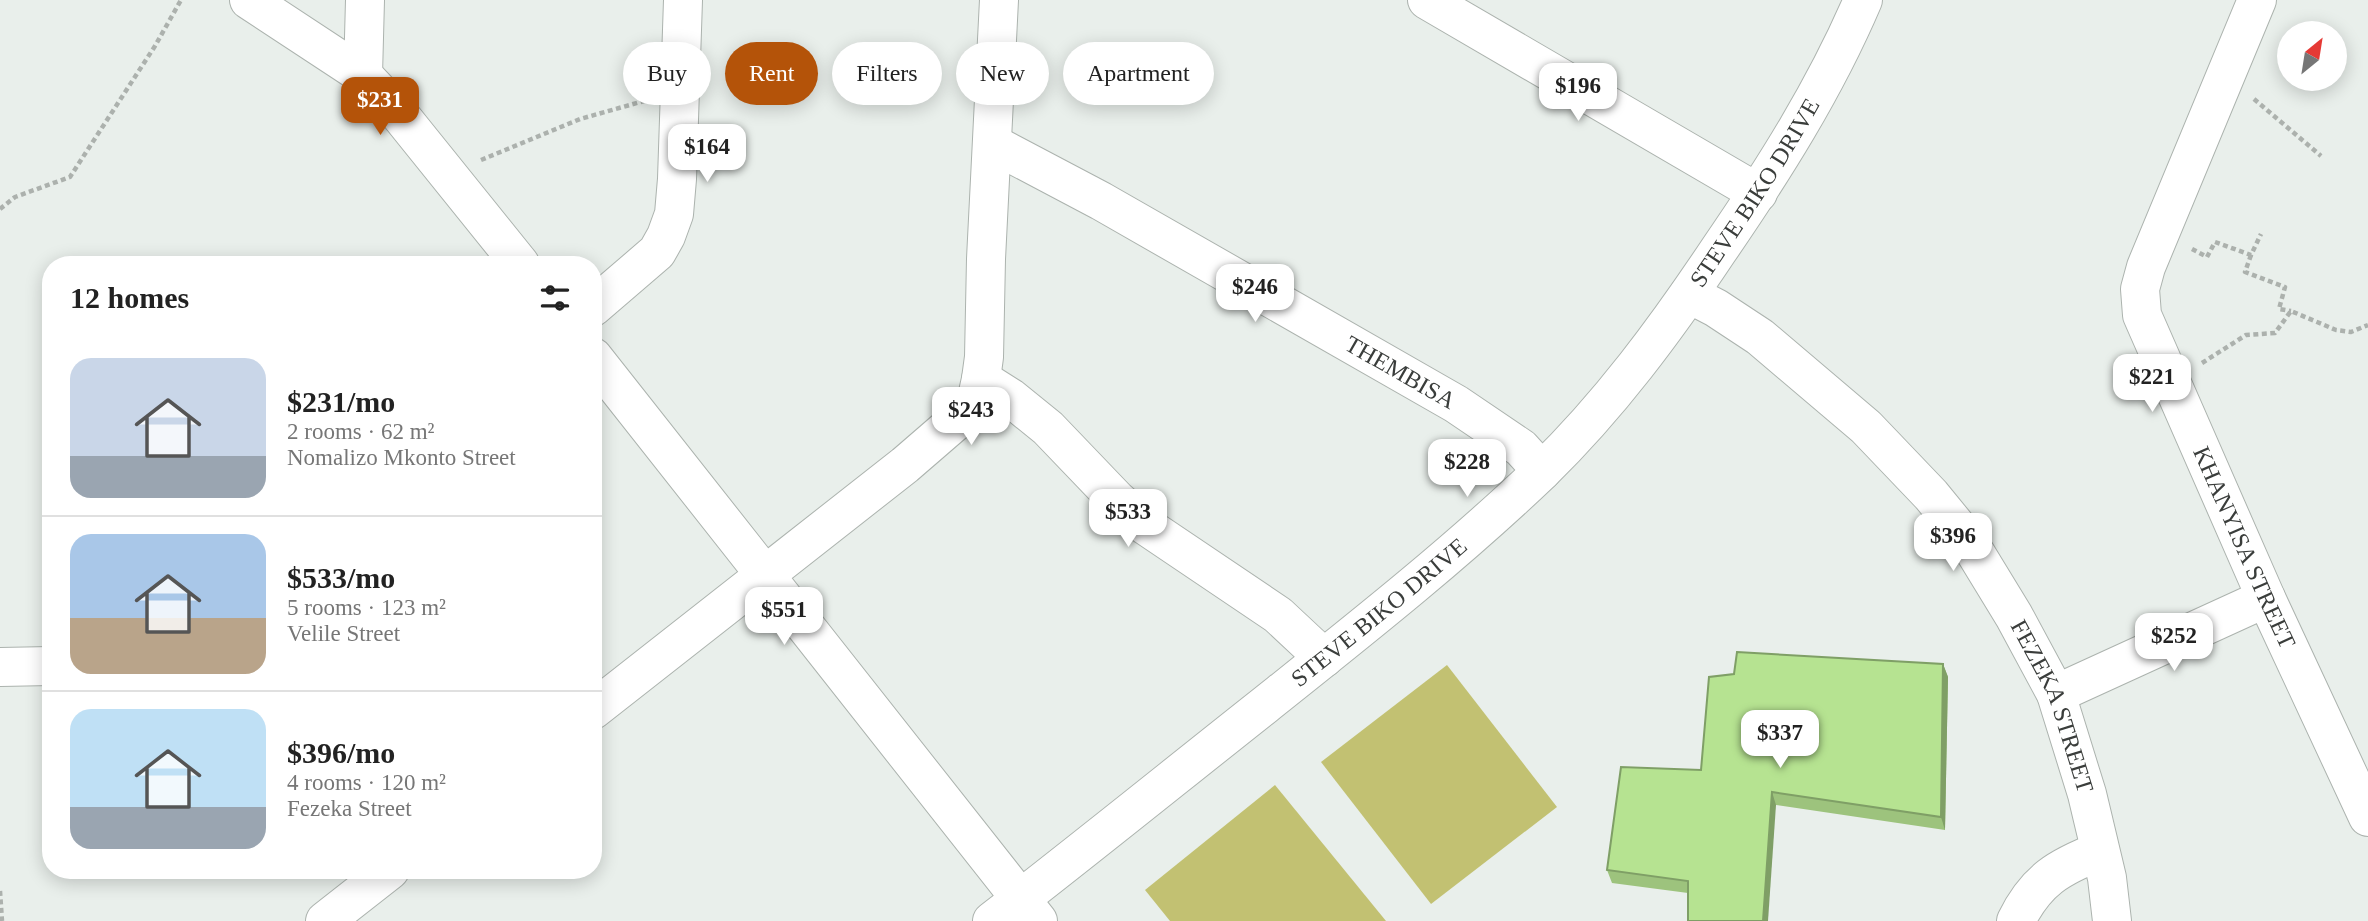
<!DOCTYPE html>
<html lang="en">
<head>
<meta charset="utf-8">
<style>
  :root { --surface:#fff; --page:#f6f6f6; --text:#222; --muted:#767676; --line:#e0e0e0; --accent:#b45309 }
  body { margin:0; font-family:Georgia,serif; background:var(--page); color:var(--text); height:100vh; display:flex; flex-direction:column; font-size:26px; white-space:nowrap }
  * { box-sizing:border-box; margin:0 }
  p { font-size:23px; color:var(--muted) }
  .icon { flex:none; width:38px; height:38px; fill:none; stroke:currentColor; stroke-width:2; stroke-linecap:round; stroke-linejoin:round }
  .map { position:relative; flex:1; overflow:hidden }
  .side { position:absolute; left:42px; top:256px; width:560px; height:623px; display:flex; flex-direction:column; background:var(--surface); border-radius:28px; box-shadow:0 4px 18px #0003 }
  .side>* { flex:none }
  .top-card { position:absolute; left:623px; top:42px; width:665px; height:63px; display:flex; gap:14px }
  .needle { width:46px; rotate:30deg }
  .tools { position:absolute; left:2277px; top:21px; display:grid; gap:14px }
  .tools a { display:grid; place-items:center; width:70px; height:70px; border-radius:50%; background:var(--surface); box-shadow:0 4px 18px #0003; font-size:35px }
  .price { position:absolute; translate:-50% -60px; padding:0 16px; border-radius:14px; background:#fff; color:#222; font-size:23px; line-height:46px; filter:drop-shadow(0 2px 4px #0008) }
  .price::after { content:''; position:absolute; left:50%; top:42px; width:21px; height:16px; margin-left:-10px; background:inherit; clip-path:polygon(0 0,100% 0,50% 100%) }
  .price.current { background:var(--accent); color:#fff }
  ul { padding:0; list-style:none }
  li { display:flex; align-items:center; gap:21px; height:175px; padding:0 28px }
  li+li { border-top:2px solid var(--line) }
  li span { display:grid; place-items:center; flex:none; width:196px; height:140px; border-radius:21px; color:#555 }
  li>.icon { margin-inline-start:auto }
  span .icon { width:84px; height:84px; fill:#fffc; stroke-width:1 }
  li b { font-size:30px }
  h2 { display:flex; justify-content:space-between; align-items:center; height:84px; padding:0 28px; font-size:30px }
  .chip { padding:0 24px; border-radius:32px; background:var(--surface); box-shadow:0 4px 18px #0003; font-size:24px; line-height:63px }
  .chip.current { background:var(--accent); color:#fff }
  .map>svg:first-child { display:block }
  .green { fill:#c2c172 }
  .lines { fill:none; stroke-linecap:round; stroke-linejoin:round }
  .minor-casing { stroke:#acb3ae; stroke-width:40 }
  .major-casing { stroke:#acb3ae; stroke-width:40 }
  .path { stroke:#acb1ad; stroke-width:4.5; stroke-dasharray:5 3.5; stroke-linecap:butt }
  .minor { stroke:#fff; stroke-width:38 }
  .major { stroke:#fff; stroke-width:38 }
  .wall { fill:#9dc37d }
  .shaded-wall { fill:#7f9f66 }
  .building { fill:#b6e391; stroke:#7f9f66; stroke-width:2 }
  .labels { text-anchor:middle; stroke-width:5; stroke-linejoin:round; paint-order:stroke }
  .street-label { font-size:24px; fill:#3a3d3b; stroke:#fff }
</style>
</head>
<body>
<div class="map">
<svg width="2368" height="921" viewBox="0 0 2368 921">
  <rect width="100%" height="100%" fill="#e9efeb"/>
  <g class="green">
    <polygon points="1447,665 1557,807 1431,904 1321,762"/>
    <polygon points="1275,785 1386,921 1170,921 1145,890"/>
  </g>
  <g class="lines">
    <defs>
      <g id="minor">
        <polyline points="249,0 363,75 396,110 520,264"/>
        <polyline points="1427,0 1758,193"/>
        <path id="s1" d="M2257,0L2146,267L2140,289L2142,315L2266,598L2368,817"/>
        <polyline points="363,75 365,0"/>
        <path id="s2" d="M993,144L1101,201L1456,404L1521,448L1542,471"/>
        <path id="s3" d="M1689,294L1716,308L1760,337L1866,427L1931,495L1967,539L2014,616L2056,694L2087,794L2107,878L2112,921"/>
        <polyline points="593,307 657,252 666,236 674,214 677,179 683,0"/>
        <polyline points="593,357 1038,921"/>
        <polyline points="981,379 1011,398 1048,428 1117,500 1146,526 1278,615 1324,658"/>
        <polyline points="0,667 51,666"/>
        <polyline points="2056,694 2266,598"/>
        <polyline points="593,710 905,465 964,414 977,397 981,379 984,357 986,259 999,0"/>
        <polyline points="325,921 390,870"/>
        <path d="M2016,921C2036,880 2059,867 2100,851"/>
      </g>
      <g id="major">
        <path id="s4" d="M992,921C1084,850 1174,777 1265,705C1359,630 1454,555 1541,472C1609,406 1666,329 1718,251C1773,171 1825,89 1863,0"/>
      </g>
    </defs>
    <use href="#minor" class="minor-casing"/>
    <use href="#major" class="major-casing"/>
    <g class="path">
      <polyline points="2254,99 2321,156"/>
      <polyline points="481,160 580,119 644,101"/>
      <polyline points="0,209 15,197 70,177 155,46 181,0"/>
      <polyline points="2192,249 2207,257 2215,242 2251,255 2261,234"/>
      <polyline points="2251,255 2245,272 2285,287 2279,309 2291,311"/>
      <polyline points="2202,363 2246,335 2275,333 2291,311 2336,330 2351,332 2368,325"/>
      <polyline points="0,891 2,921"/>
    </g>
    <use href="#minor" class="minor"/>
    <use href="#major" class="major"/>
  </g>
  <polygon class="wall" points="1943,664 1948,677 1945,830 1776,805 1688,893 1612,883 1607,870 1701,770 1734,674"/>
  <g class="shaded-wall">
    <polygon points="1943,664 1948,677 1945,830 1941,817"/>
    <polygon points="1772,792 1776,805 1768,921 1763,921"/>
  </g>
  <polygon class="building" points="1737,652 1943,664 1941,817 1772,792 1763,921 1688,921 1688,881 1607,870 1621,767 1701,770 1709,677 1734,674"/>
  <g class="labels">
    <g class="street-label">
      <text dy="8" stroke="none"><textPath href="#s4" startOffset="1062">STEVE BIKO DRIVE</textPath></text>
      <text dy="8" stroke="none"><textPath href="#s2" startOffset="467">THEMBISA</textPath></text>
      <text dy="8" stroke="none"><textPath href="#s1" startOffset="592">KHANYISA STREET</textPath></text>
      <text dy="8" stroke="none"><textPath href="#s4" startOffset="495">STEVE BIKO DRIVE</textPath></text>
      <text dy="8" stroke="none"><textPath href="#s3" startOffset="562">FEZEKA STREET</textPath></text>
    </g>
  </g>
</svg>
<div class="tools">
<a><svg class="needle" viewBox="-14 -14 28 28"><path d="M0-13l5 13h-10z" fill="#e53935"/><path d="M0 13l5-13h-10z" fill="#767676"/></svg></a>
</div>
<b class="price" style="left:1578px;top:123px">$196</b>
<b class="price current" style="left:380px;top:137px">$231</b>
<b class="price" style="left:707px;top:184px">$164</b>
<b class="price" style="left:1255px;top:324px">$246</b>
<b class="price" style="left:2152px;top:414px">$221</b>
<b class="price" style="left:971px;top:447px">$243</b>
<b class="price" style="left:1467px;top:499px">$228</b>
<b class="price" style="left:1128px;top:549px">$533</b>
<b class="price" style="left:1953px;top:573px">$396</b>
<b class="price" style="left:784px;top:647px">$551</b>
<b class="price" style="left:2174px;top:673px">$252</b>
<b class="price" style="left:1780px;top:770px">$337</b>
<div class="top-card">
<a class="chip">Buy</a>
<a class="chip current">Rent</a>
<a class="chip">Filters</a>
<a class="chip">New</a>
<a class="chip">Apartment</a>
</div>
<section class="side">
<h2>12 homes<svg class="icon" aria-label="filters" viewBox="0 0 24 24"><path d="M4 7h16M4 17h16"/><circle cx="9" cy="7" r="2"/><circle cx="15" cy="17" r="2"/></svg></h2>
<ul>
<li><span style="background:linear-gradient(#c9d6e8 70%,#9aa5b1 0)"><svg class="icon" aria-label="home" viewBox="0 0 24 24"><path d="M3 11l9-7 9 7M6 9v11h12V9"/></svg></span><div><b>$231/mo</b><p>2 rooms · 62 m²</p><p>Nomalizo Mkonto Street</p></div></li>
<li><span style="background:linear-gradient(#a9c7e8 60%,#b9a48a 0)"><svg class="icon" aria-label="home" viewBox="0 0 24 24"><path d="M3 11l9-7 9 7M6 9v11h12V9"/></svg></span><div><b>$533/mo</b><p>5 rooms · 123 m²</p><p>Velile Street</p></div></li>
<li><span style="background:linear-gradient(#bfe0f5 70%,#9aa5b1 0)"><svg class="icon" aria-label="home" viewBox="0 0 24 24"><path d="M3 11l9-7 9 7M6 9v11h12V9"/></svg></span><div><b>$396/mo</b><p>4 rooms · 120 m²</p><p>Fezeka Street</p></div></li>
</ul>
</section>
</div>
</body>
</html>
